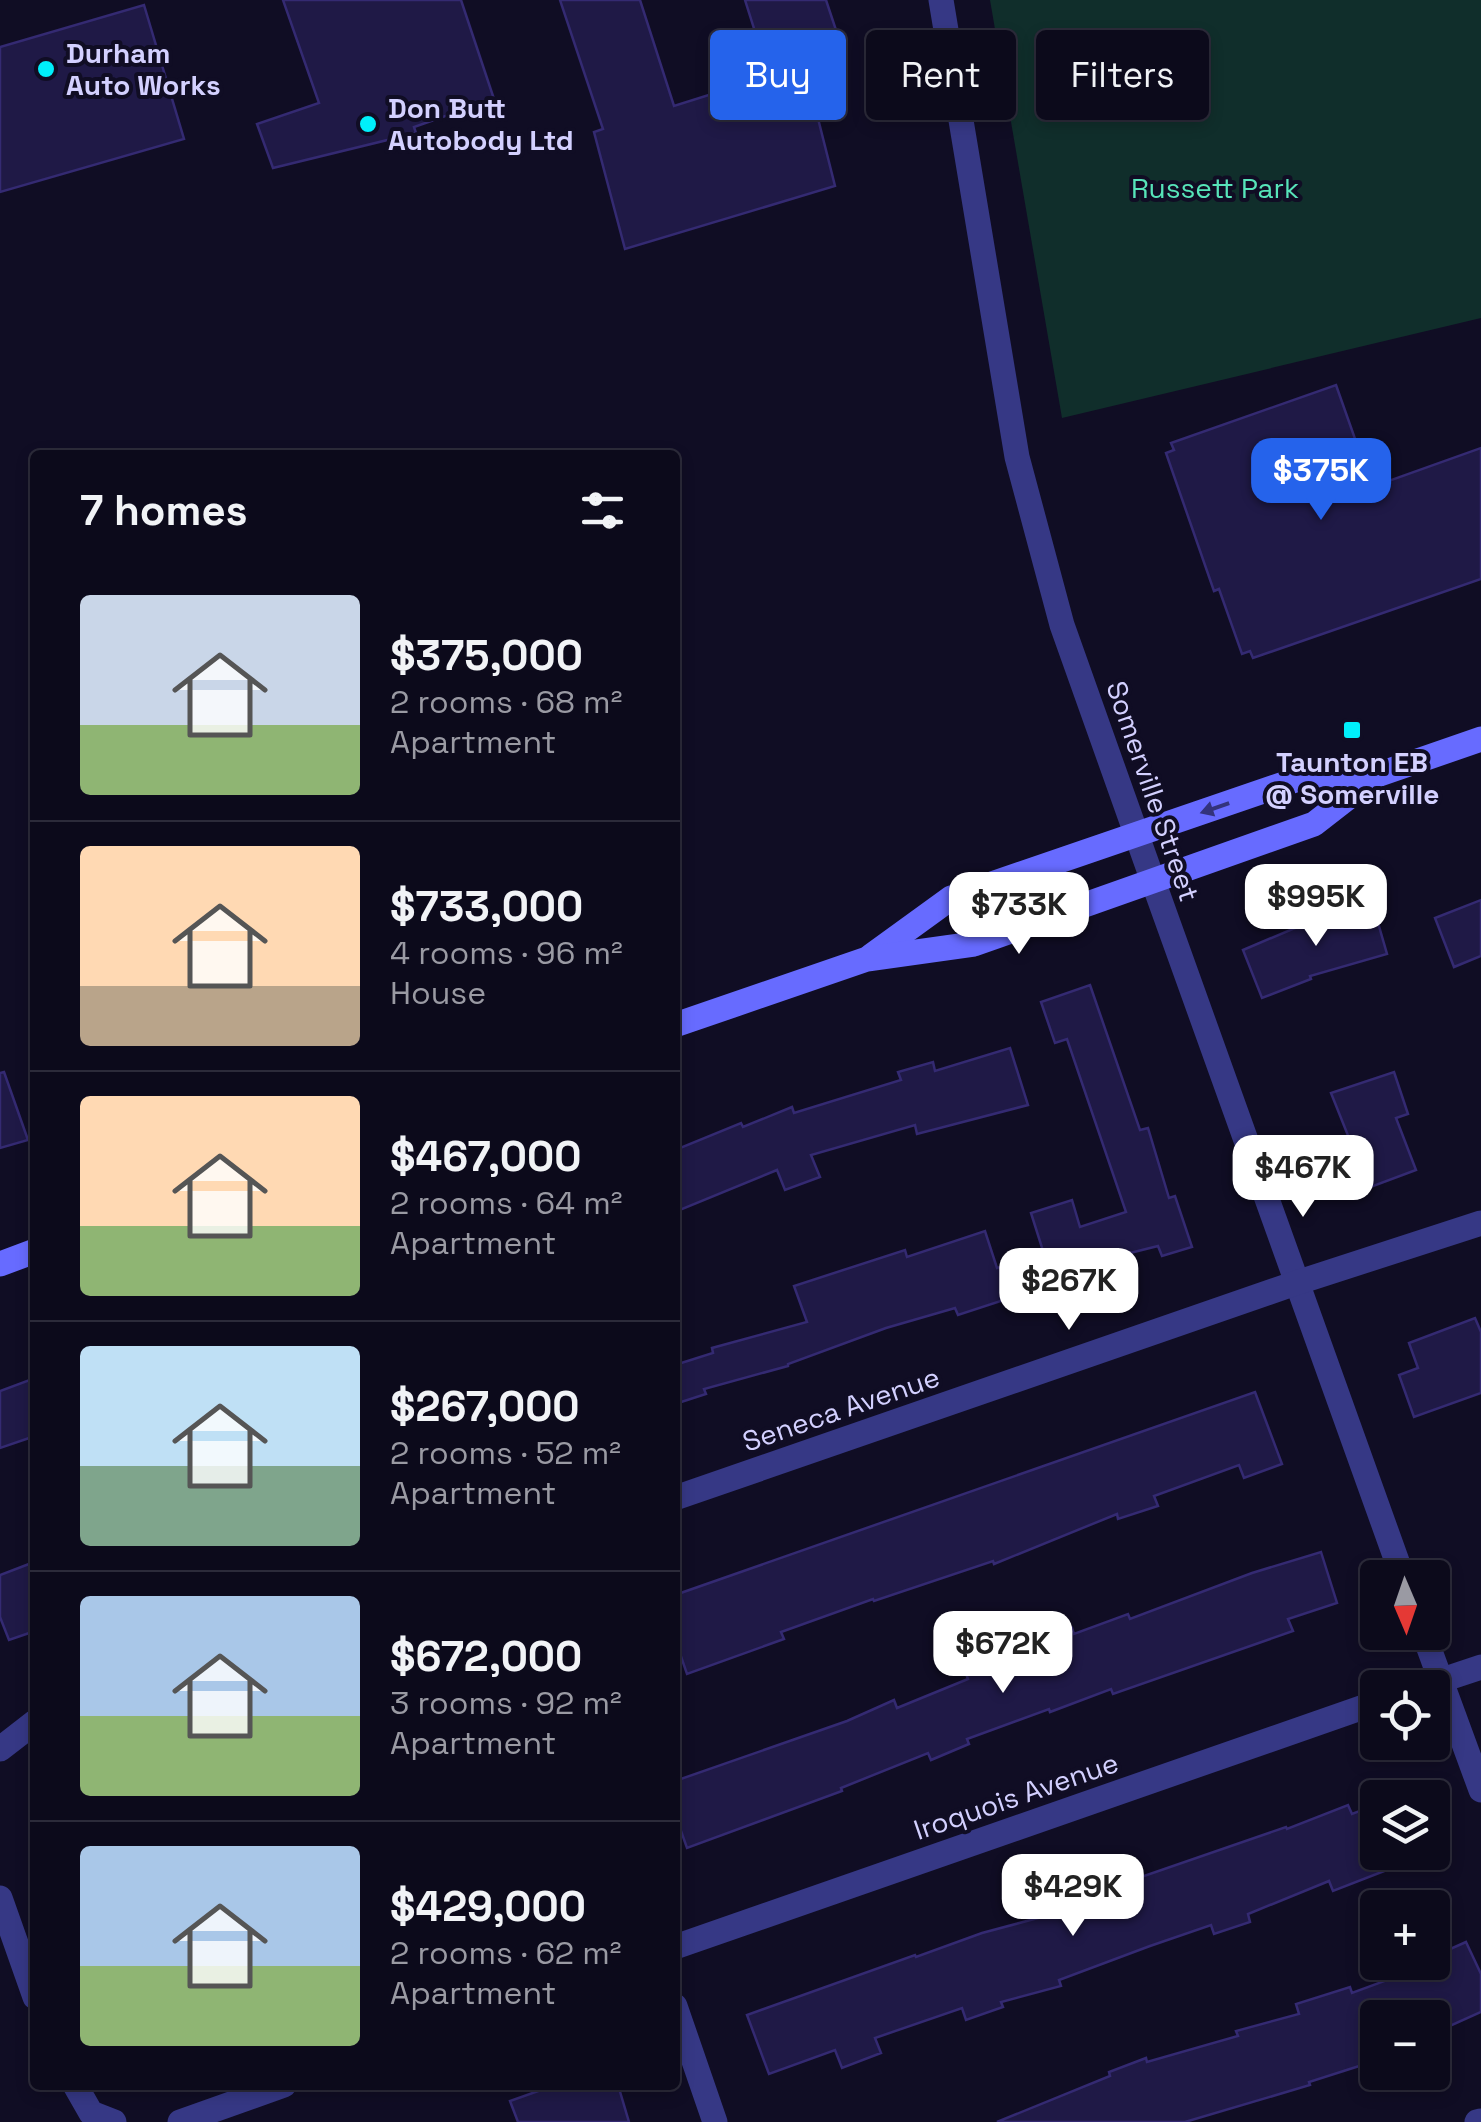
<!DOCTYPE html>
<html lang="en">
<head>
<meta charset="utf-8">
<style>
  :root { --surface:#0c0a1b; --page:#1a1828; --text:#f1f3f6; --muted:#9a9aa3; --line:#2c2b3a; --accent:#2563eb }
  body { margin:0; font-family:"Space Grotesk",sans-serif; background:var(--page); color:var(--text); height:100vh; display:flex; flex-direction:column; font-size:38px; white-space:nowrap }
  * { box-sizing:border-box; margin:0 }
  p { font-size:32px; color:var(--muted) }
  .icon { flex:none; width:55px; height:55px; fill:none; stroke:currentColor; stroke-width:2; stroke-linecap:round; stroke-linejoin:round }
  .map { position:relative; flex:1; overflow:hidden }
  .drawer { position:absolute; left:30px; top:450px; width:650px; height:1640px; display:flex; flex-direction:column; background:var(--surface); border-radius:10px; box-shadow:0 5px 15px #0003,0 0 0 2px var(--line) }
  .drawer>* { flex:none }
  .top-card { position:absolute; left:710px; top:30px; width:620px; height:90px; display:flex; gap:20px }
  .needle { width:65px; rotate:178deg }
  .tools { position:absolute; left:1360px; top:1560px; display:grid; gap:20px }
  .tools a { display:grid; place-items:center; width:90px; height:90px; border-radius:10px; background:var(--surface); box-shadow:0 5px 15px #0003,0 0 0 2px var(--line); font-size:50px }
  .price { position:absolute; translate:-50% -85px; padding:0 22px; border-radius:20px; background:#fff; color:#222; font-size:32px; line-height:65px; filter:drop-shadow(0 2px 5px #0008) }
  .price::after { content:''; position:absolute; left:50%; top:60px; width:30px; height:22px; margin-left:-15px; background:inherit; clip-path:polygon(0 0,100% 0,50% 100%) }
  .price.selected { background:var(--accent); color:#fff }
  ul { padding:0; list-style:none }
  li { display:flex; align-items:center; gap:30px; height:250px; padding:0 50px }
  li+li { border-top:2px solid var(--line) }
  li span { display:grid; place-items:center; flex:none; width:280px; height:200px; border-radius:10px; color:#555 }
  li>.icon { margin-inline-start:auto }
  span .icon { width:120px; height:120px; fill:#fffc; stroke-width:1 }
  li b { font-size:42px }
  h2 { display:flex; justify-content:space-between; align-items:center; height:120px; padding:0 50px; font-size:42px }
  .tag { padding:0 35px; border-radius:10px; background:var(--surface); box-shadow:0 5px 15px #0003,0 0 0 2px var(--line); font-size:35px; line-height:90px }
  .tag.selected { background:var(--accent); color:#fff }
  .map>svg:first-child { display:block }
  .green { fill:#102e2b }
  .building { fill:#1f1946; stroke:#342a72; stroke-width:2.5 }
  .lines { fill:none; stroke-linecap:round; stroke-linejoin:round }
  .minor { stroke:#363885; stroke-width:25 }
  .tertiary { stroke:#363885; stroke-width:25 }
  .secondary { stroke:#676bff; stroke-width:25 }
  .oneway { fill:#33337c }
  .poi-dot { fill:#00effb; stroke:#100d24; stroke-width:4 }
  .labels { text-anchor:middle; stroke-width:8; stroke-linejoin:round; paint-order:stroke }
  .poi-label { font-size:28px; font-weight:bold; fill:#d3d0ff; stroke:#100d24; text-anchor:start }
  .park-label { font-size:28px; fill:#57e4b9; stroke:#100d24 }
  .street-label { font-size:28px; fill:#d3d0ff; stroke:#100d24 }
</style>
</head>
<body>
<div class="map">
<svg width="1481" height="2122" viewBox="0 0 1481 2122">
  <rect width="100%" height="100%" fill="#100d24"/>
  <polygon class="green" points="990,0 1481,0 1481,318 1062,418"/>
  <g class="building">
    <polygon points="283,0 461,0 494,99 414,127 416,133 273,168 257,124 319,103"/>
    <polygon points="560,0 640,0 674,106 769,76 745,0 826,0 837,33 800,47 835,186 625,249 594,132 603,129"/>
    <polygon points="144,5 184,139 0,192 0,47"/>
    <polygon points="1336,385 1372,487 1481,448 1481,579 1253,658 1250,651 1242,654 1219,589 1214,591 1166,453 1174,450 1171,443"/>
    <polygon points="1481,900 1481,956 1454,967 1435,918"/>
    <polygon points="1372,902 1387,954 1310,976 1311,979 1262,998 1243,950 1321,917"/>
    <polygon points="1090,985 1140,1130 1148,1128 1169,1198 1175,1196 1192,1247 1162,1256 1158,1246 1130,1253 1005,1292 1007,1299 958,1315 955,1308 886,1328 788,1364 788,1366 704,1389 706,1394 675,1404 675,1365 713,1353 712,1348 807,1322 794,1286 905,1250 907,1257 985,1231 997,1268 1044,1254 1031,1213 1072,1200 1080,1227 1126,1212 1067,1039 1055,1043 1041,1002"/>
    <polygon points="1010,1048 1028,1105 917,1134 915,1125 811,1155 820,1177 785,1190 777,1170 675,1212 675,1150 741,1123 743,1127 792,1107 794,1113 901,1080 898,1072 933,1062 935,1071"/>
    <polygon points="4,1072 28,1140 0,1148 0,1073"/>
    <polygon points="1394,1072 1408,1114 1396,1118 1416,1170 1360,1191 1347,1156 1355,1153 1331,1093"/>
    <polygon points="1475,1318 1481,1332 1481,1393 1414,1417 1399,1375 1418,1368 1409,1343"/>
    <polygon points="35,1378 35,1436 0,1448 0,1391"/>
    <polygon points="1255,1392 1282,1464 1244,1478 1239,1465 1154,1496 1158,1506 1118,1519 1117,1514 994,1564 993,1561 874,1601 873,1599 781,1632 784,1639 687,1674 675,1639 675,1595"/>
    <polygon points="1321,1552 1337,1603 1288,1619 1293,1631 1113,1694 1111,1689 1050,1712 1049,1709 967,1739 969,1744 931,1760 928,1753 841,1788 842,1791 687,1848 675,1814 675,1781 847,1721 894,1700 897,1708 968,1679 962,1663 1005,1648 1007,1653 1072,1628 1074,1634 1128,1614 1130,1619 1252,1573"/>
    <polygon points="29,1564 35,1586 35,1631 9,1640 0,1617 0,1575"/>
    <polygon points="1378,1804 1378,1852 1428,1854 1333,1891 1329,1881 1248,1914 1250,1922 1214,1934 1211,1925 1150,1946 1059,1980 1061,1986 1001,2002 1003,2007 966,2020 962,2008 875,2038 881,2053 842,2068 835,2050 769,2074 747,2015 915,1955 916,1957 982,1933 1064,1911 1114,1892 1112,1887 1286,1827 1287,1829 1348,1805 1352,1814"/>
    <polygon points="1466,1942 1481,1974 1481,2012 1432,2034 1432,2018 1378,2018 1378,2060 1309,2082 1310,2085 1185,2122 997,2122 1110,2076 1109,2072 1146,2058 1147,2062 1238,2036 1236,2031 1299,2014 1296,2004 1350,1987 1352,1993 1420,1968 1420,1962 1432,1962 1432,1957"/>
    <polygon points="555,2085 618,2085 629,2122 518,2122 510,2101"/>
  </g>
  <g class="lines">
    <g class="minor">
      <polyline points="1153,881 1403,1578"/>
      <polyline points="675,1498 1296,1283 1481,1223"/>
      <polyline points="1423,1632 1481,1790"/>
      <polyline points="1418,1688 1481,1667"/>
      <polyline points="0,1749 35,1722"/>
      <polyline points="0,1898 35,1997"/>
      <polyline points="675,1947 1378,1702"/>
      <polyline points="675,2006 715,2122"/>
      <polyline points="75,2085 91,2113 114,2122"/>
      <polyline points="180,2122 284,2085"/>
      <polyline points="1477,2122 1481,2121"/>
    </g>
    <polyline class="tertiary" points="941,0 1017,457 1062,625 1153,881"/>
    <g class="secondary">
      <polyline points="871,956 951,898 1310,775 1377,775"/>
      <polyline points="675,1025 867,959 974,944 1314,824 1377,775 1481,739"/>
      <polyline points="0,1264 35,1251"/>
    </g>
  </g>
  <defs><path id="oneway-solid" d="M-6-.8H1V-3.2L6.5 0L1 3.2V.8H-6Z" transform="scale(2.5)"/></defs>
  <use class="oneway" href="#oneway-solid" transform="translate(1215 808) rotate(161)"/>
  <g class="poi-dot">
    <circle cx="46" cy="69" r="10"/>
    <circle cx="368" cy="124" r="10"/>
    <rect x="1342" y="720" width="20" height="20" rx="5"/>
  </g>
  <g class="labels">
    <g class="poi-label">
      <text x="66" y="63">Durham<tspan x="66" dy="32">Auto Works</tspan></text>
      <text x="388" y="118">Don Butt<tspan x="388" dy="32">Autobody Ltd</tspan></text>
      <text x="1352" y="772" text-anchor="middle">Taunton EB<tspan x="1352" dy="32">@ Somerville</tspan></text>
    </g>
    <g class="park-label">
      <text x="1215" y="198">Russett Park</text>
    </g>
    <g class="street-label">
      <text transform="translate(1153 791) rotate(71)" y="10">Somerville Street</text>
      <text transform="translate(841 1409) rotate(-19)" y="10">Seneca Avenue</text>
      <text transform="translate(1016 1796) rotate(-19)" y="10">Iroquois Avenue</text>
    </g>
  </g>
</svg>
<div class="tools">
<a><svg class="needle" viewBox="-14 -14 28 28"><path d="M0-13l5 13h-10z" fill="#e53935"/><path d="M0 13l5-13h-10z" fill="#9a9aa3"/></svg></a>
<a><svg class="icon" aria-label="locate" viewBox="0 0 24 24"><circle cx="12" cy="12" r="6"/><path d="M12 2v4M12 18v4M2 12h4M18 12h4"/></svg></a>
<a><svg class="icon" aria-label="layers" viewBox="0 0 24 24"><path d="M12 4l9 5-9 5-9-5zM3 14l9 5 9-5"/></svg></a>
<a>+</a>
<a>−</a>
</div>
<b class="price selected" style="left:1321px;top:523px">$375K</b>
<b class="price" style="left:1316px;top:949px">$995K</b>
<b class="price" style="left:1019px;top:957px">$733K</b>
<b class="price" style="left:1303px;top:1220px">$467K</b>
<b class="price" style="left:1069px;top:1333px">$267K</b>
<b class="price" style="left:1003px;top:1696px">$672K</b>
<b class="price" style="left:1073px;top:1939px">$429K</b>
<div class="top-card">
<a class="tag selected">Buy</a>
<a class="tag">Rent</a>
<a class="tag">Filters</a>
</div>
<section class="drawer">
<h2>7 homes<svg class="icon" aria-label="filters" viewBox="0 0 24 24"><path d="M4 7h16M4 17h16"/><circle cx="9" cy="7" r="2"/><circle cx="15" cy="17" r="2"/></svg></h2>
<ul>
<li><span style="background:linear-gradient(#c9d6e8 65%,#8fb573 0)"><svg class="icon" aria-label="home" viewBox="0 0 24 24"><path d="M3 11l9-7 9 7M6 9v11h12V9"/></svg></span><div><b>$375,000</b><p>2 rooms · 68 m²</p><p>Apartment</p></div></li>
<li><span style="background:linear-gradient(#ffd9b3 70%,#b9a48a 0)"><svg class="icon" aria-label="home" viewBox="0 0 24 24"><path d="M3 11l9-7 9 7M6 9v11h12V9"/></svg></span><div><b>$733,000</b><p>4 rooms · 96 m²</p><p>House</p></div></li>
<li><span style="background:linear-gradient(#ffd9b3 65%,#8fb573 0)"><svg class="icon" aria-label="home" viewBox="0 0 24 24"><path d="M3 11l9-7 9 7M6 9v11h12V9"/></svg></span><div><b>$467,000</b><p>2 rooms · 64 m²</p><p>Apartment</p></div></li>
<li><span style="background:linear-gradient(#bfe0f5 60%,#7fa58c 0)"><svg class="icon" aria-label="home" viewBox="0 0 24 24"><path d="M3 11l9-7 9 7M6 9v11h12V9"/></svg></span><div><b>$267,000</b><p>2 rooms · 52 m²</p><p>Apartment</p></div></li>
<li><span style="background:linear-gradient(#a9c7e8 60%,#8fb573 0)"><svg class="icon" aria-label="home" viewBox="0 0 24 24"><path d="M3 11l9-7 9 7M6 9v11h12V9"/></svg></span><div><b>$672,000</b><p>3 rooms · 92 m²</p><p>Apartment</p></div></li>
<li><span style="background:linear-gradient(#a9c7e8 60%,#8fb573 0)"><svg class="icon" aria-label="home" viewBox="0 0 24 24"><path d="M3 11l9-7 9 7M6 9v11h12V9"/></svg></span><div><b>$429,000</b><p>2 rooms · 62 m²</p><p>Apartment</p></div></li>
</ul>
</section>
</div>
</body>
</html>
